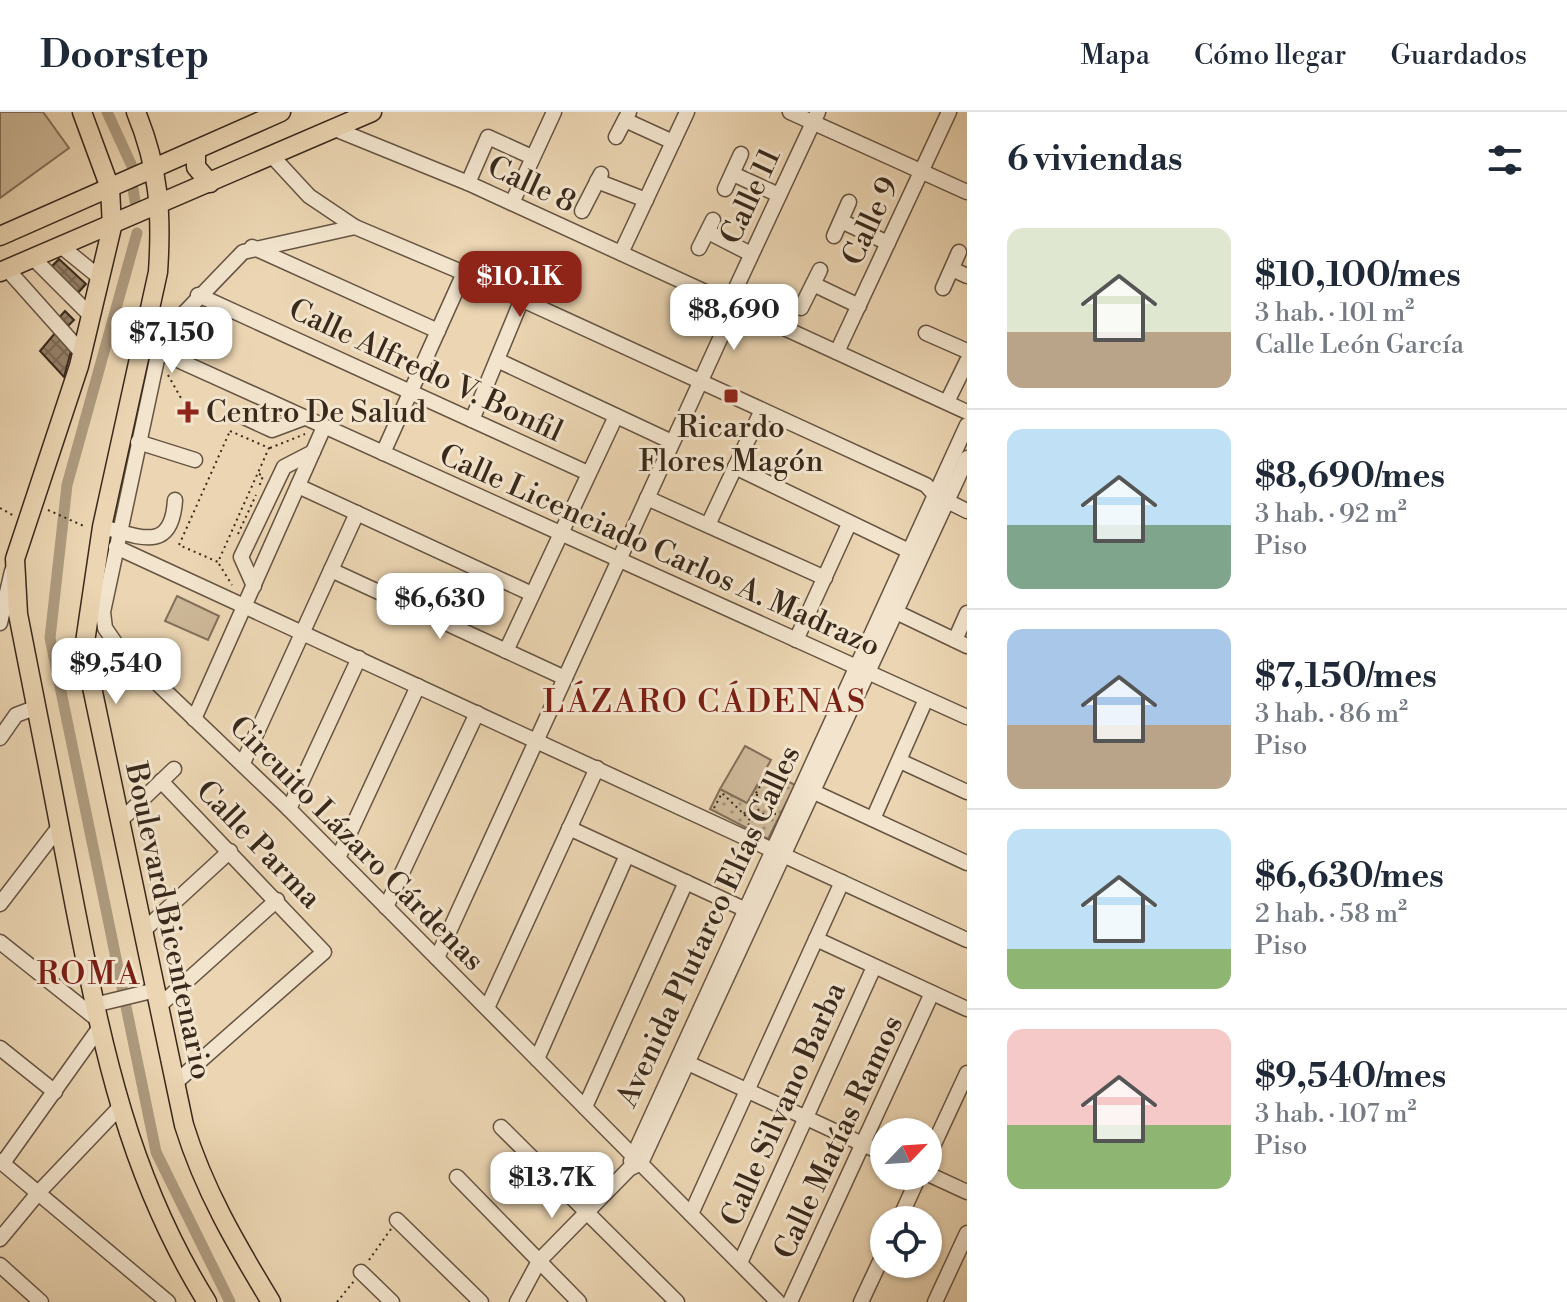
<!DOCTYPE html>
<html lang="es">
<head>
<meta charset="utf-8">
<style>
  :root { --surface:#fff; --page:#f2f2f3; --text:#1f2937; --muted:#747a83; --line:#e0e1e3; --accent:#8f2418 }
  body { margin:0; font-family:"Libre Bodoni",serif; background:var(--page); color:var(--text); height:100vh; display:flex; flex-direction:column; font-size:30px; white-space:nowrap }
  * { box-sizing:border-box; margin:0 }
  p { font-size:26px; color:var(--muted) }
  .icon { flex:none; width:44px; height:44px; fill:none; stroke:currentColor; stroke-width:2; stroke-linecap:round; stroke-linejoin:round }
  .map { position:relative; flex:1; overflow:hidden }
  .drawer { display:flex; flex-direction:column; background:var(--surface); width:600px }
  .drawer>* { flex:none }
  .needle { width:52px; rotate:65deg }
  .buttons { position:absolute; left:870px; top:1006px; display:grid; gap:16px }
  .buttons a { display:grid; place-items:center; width:72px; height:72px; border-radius:50%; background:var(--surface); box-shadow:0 2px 6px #0004; font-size:40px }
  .price { position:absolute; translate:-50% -68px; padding:0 18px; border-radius:16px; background:#fff; color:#222; font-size:26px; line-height:52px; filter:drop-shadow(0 2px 4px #0008) }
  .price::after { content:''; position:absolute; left:50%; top:48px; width:24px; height:18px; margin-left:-12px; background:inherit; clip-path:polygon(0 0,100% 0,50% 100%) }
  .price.current { background:var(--accent); color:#fff }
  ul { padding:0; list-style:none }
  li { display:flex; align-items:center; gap:24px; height:200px; padding:0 40px }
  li+li { border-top:2px solid var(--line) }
  li span { display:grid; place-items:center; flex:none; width:224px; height:160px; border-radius:16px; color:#555 }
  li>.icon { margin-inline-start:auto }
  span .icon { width:96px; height:96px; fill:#fffc; stroke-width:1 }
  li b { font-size:34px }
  h2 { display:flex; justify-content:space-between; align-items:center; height:96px; padding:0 40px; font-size:34px }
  header { display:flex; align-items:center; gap:48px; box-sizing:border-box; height:112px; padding:0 40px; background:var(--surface); border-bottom:2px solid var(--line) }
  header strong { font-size:38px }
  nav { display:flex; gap:44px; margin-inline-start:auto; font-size:28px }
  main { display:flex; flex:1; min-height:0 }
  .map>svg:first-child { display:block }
  .park { fill:url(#park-dots); stroke:#83705a; stroke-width:2 }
  .pitch { fill:#cdb898; stroke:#83705a; stroke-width:2 }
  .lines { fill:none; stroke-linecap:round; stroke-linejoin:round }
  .canal { stroke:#ae9b7f; stroke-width:11 }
  .building { fill:url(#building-cross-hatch); stroke:#39291c; stroke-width:2 }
  .minor-casing { stroke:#665442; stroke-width:17 }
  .major-casing { stroke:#39291c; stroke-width:21 }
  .path { stroke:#39291c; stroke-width:2; stroke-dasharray:2 4; stroke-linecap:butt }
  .minor { stroke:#f2e4cd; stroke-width:14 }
  .major { stroke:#ebd5b2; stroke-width:18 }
  .poi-dot { fill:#8f2418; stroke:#f2e4cd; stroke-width:3 }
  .labels { text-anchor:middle; stroke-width:6; stroke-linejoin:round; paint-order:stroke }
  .street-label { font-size:30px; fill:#39291c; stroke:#f2e4cd }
  .poi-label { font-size:30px; fill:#39291c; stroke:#f2e4cd; text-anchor:start }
  .neighbourhood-label { font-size:32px; letter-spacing:2px; fill:#7a1f14; stroke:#f2e4cd }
</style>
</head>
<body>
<header>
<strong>Doorstep</strong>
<nav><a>Mapa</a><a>Cómo llegar</a><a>Guardados</a></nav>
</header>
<main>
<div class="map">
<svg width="967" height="1190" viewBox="0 0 967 1190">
  <defs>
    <pattern id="park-dots" width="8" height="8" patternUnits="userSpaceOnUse" patternTransform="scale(2)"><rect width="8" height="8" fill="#cdb898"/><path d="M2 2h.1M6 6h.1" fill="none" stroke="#a7967b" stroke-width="1.8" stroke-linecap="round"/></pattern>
    <pattern id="building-cross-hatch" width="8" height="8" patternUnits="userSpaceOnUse" patternTransform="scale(2)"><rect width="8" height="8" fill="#96826a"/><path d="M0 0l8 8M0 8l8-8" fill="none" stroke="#7b6a56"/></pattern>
  </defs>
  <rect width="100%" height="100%" fill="#ebd5b2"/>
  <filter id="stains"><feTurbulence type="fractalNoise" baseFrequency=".0025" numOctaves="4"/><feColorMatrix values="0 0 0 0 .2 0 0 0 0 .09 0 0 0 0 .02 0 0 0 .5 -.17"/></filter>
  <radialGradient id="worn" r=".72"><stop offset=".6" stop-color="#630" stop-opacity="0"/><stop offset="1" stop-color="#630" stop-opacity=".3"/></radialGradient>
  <polygon class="park" points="766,658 795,673 768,727 710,697 720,677 747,691"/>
  <g class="pitch">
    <polygon points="0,0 43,0 69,36 0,86"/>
    <polygon points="177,484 219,504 208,528 165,509"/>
    <polygon points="745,634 771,648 747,691 720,677"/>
  </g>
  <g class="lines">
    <g class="canal">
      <polyline points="107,0 131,52"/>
      <polyline points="133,77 135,89"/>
      <polyline points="137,121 67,373 50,526 156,1040 230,1190"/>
    </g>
  </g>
  <g class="building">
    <polygon points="59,147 86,172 77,182 50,156"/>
    <polygon points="65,199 74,208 65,217 56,209"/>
    <polygon points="55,221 71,239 64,265 40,239"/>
  </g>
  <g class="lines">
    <defs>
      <g id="minor">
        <polyline points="790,0 967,80"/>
        <polyline points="625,8 673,30"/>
        <polyline points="335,17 468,71 967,300"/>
        <polyline points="616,25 629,0"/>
        <polyline points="272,44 309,84 355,115 464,161 926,373 935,383 967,399"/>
        <polyline points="733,62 779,83"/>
        <polyline points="597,69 646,88"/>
        <polyline points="468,71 488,25 532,45"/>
        <polyline points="725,77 741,42"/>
        <polyline points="512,91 554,0"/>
        <polyline points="582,99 601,62"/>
        <polyline points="841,109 888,131"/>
        <polyline points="355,115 243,140 162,224 103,500 105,516 116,532 289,697 778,1190"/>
        <polyline points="708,120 751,142"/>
        <polyline points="834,124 849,90"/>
        <polyline points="62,135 99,165"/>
        <polyline points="252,135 438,219"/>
        <polyline points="699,136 713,108"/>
        <polyline points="621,141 687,0"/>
        <polyline points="34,147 91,204"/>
        <polyline points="7,157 82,241"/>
        <polyline points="952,157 967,164"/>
        <polyline points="813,172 859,194"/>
        <polyline points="943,176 959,140"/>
        <polyline points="198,183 588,361"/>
        <polyline points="729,191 818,0"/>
        <polyline points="801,196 820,158"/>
        <polyline points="926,221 967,239"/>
        <polyline points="158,239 967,605"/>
        <polyline points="837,240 949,0"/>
        <polyline points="497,248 672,330"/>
        <polyline points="947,290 967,249"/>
        <polyline points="246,306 272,318 304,306"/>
        <polyline points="472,308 522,187"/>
        <polyline points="138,330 195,348"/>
        <polyline points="383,341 464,161"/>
        <polyline points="735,355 909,439"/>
        <polyline points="298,374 532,482"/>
        <polyline points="647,386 825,466"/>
        <polyline points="708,413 762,298"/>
        <path d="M110,417C147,428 172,436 175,388"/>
        <polyline points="116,435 967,828"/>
        <polyline points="331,458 565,566"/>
        <polyline points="254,474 241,445 284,355 313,340"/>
        <polyline points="896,500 967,534"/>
        <polyline points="0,511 12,459"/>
        <polyline points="796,528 849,412"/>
        <polyline points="955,528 967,501"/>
        <polyline points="506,539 616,304"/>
        <polyline points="194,607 324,315"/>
        <polyline points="0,626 16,603 37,595"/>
        <polyline points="900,649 967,680"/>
        <polyline points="243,651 357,401"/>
        <polyline points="161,669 324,840 175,971"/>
        <polyline points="814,680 967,751"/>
        <polyline points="289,697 359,546"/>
        <polyline points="873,707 926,587"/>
        <polyline points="120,709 174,657"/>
        <polyline points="569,716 744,797"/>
        <polyline points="338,746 418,574"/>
        <polyline points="0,792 59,715"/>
        <polyline points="386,795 477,601"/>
        <polyline points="143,819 230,739"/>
        <polyline points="816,827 967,897"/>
        <polyline points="0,830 98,908"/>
        <polyline points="437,846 735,194"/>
        <polyline points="94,893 156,878"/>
        <polyline points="159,894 277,788"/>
        <polyline points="487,896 597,656"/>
        <polyline points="0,936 55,980"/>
        <polyline points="537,947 627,743"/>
        <polyline points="690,952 884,1042"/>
        <polyline points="585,995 686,770"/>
        <polyline points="501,1015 677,1190"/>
        <polyline points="928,1045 967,961"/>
        <polyline points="0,1049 168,1190"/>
        <polyline points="631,1049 967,313"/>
        <polyline points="3,1051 100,915"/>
        <polyline points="928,1062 967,1080"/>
        <polyline points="457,1065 579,1190"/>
        <polyline points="691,1102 842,770"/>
        <polyline points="397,1108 481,1190"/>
        <polyline points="899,1108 919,1064"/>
        <polyline points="0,1127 39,1080 119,996"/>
        <polyline points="740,1151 874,855"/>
        <polyline points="0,1153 41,1190"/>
        <polyline points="361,1160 392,1190"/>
        <polyline points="517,1190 539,1149 629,1057 641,1051 967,346"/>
        <polyline points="790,1190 932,881"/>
        <polyline points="861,1190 884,1141"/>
        <polyline points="935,1190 967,1121"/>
      </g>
      <g id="major">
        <path d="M82,0L110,76L112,115L79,254L15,447L18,502C38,600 56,697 75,795C103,938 129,1065 207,1190"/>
        <path d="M136,0C159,56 162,101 158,160L102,415L84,537L184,1013C204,1078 236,1132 271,1190"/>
        <polyline points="196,38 196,55 210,71"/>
        <polyline points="0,124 281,0"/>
        <polyline points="0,160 372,0"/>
      </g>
    </defs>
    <use href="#minor" class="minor-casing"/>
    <use href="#major" class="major-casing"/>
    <g class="path">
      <polyline points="168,263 181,286"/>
      <polygon points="230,319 269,336 218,450 179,433"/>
      <polyline points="270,336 305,322"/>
      <polyline points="259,362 263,364 259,375"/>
      <polyline points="0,396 14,404"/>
      <polyline points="48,398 86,415"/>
      <polyline points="238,422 256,383"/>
      <polyline points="219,452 232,473"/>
      <polyline points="756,683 774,681 785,685"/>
      <polyline points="753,686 760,701"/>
      <polyline points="714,696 722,681 751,709"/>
      <polyline points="772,700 775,667"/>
      <polyline points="744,702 767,662 790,673"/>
      <polyline points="748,713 761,702 777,702"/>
      <polyline points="369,1148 391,1117"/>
      <polyline points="337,1190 354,1169"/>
    </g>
    <use href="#minor" class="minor"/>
    <use href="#major" class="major"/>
  </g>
  <g class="poi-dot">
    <rect x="723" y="276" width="16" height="16" rx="4"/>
    <path d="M184 288h8v8h8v8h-8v8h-8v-8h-8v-8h8z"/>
  </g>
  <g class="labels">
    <g class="street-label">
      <text transform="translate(532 72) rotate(25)" y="10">Calle 8</text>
      <text transform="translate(750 84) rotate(-65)" y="10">Calle 11</text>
      <text transform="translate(870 109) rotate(-65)" y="10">Calle 9</text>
      <text transform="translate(426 258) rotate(25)" y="10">Calle Alfredo V. Bonfil</text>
      <text transform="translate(660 438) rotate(24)" y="10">Calle Licenciado Carlos A. Madrazo</text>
      <text transform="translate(357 731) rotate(45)" y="10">Circuito Lázaro Cárdenas</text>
      <text transform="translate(259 732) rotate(46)" y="10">Calle Parma</text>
      <text transform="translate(169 809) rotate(78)" y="10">Boulevard Bicentenario</text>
      <text transform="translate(708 814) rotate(-65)" y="10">Avenida Plutarco Elías Calles</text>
      <text transform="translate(783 992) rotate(-66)" y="10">Calle Silvano Barba</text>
      <text transform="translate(838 1025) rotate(-65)" y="10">Calle Matías Ramos</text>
    </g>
    <g class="poi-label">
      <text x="206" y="310">Centro De Salud</text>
      <text x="731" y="325" text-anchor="middle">Ricardo<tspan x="731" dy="34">Flores Magón</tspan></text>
    </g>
    <g class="neighbourhood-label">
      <text x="705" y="600">LÁZARO CÁDENAS</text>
      <text x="89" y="872">ROMA</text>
    </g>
  </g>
  <rect width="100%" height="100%" filter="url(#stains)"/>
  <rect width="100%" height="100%" fill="url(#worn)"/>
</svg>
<div class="buttons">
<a><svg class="needle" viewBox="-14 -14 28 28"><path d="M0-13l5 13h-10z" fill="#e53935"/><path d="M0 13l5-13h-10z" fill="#747a83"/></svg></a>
<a><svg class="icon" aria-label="locate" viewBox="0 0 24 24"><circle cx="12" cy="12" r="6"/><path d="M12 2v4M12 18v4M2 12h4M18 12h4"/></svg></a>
</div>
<b class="price current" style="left:520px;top:207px">$10.1K</b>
<b class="price" style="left:734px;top:240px">$8,690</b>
<b class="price" style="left:172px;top:263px">$7,150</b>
<b class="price" style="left:440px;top:529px">$6,630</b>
<b class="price" style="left:116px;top:594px">$9,540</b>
<b class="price" style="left:552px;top:1108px">$13.7K</b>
</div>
<section class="drawer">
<h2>6 viviendas<svg class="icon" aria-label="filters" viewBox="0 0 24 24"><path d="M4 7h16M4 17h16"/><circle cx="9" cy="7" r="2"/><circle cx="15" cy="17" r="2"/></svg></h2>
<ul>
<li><span style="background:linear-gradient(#dfe7d0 65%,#b9a48a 0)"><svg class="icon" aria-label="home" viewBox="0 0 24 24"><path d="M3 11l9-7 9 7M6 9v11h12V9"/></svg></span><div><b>$10,100/mes</b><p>3 hab. · 101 m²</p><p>Calle León García</p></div></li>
<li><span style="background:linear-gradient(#bfe0f5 60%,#7fa58c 0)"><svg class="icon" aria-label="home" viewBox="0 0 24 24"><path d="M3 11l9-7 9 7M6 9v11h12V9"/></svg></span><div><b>$8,690/mes</b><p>3 hab. · 92 m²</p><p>Piso</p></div></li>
<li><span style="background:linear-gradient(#a9c7e8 60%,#b9a48a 0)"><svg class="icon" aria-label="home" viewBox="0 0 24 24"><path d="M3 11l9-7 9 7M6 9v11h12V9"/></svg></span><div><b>$7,150/mes</b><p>3 hab. · 86 m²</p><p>Piso</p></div></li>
<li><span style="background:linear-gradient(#bfe0f5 75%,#8fb573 0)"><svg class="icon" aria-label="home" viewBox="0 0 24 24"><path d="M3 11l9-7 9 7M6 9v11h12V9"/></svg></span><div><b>$6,630/mes</b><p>2 hab. · 58 m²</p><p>Piso</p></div></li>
<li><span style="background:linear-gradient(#f6c9c9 60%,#8fb573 0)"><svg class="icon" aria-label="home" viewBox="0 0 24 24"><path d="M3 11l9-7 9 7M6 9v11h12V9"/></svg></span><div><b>$9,540/mes</b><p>3 hab. · 107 m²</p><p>Piso</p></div></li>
</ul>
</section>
</main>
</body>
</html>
